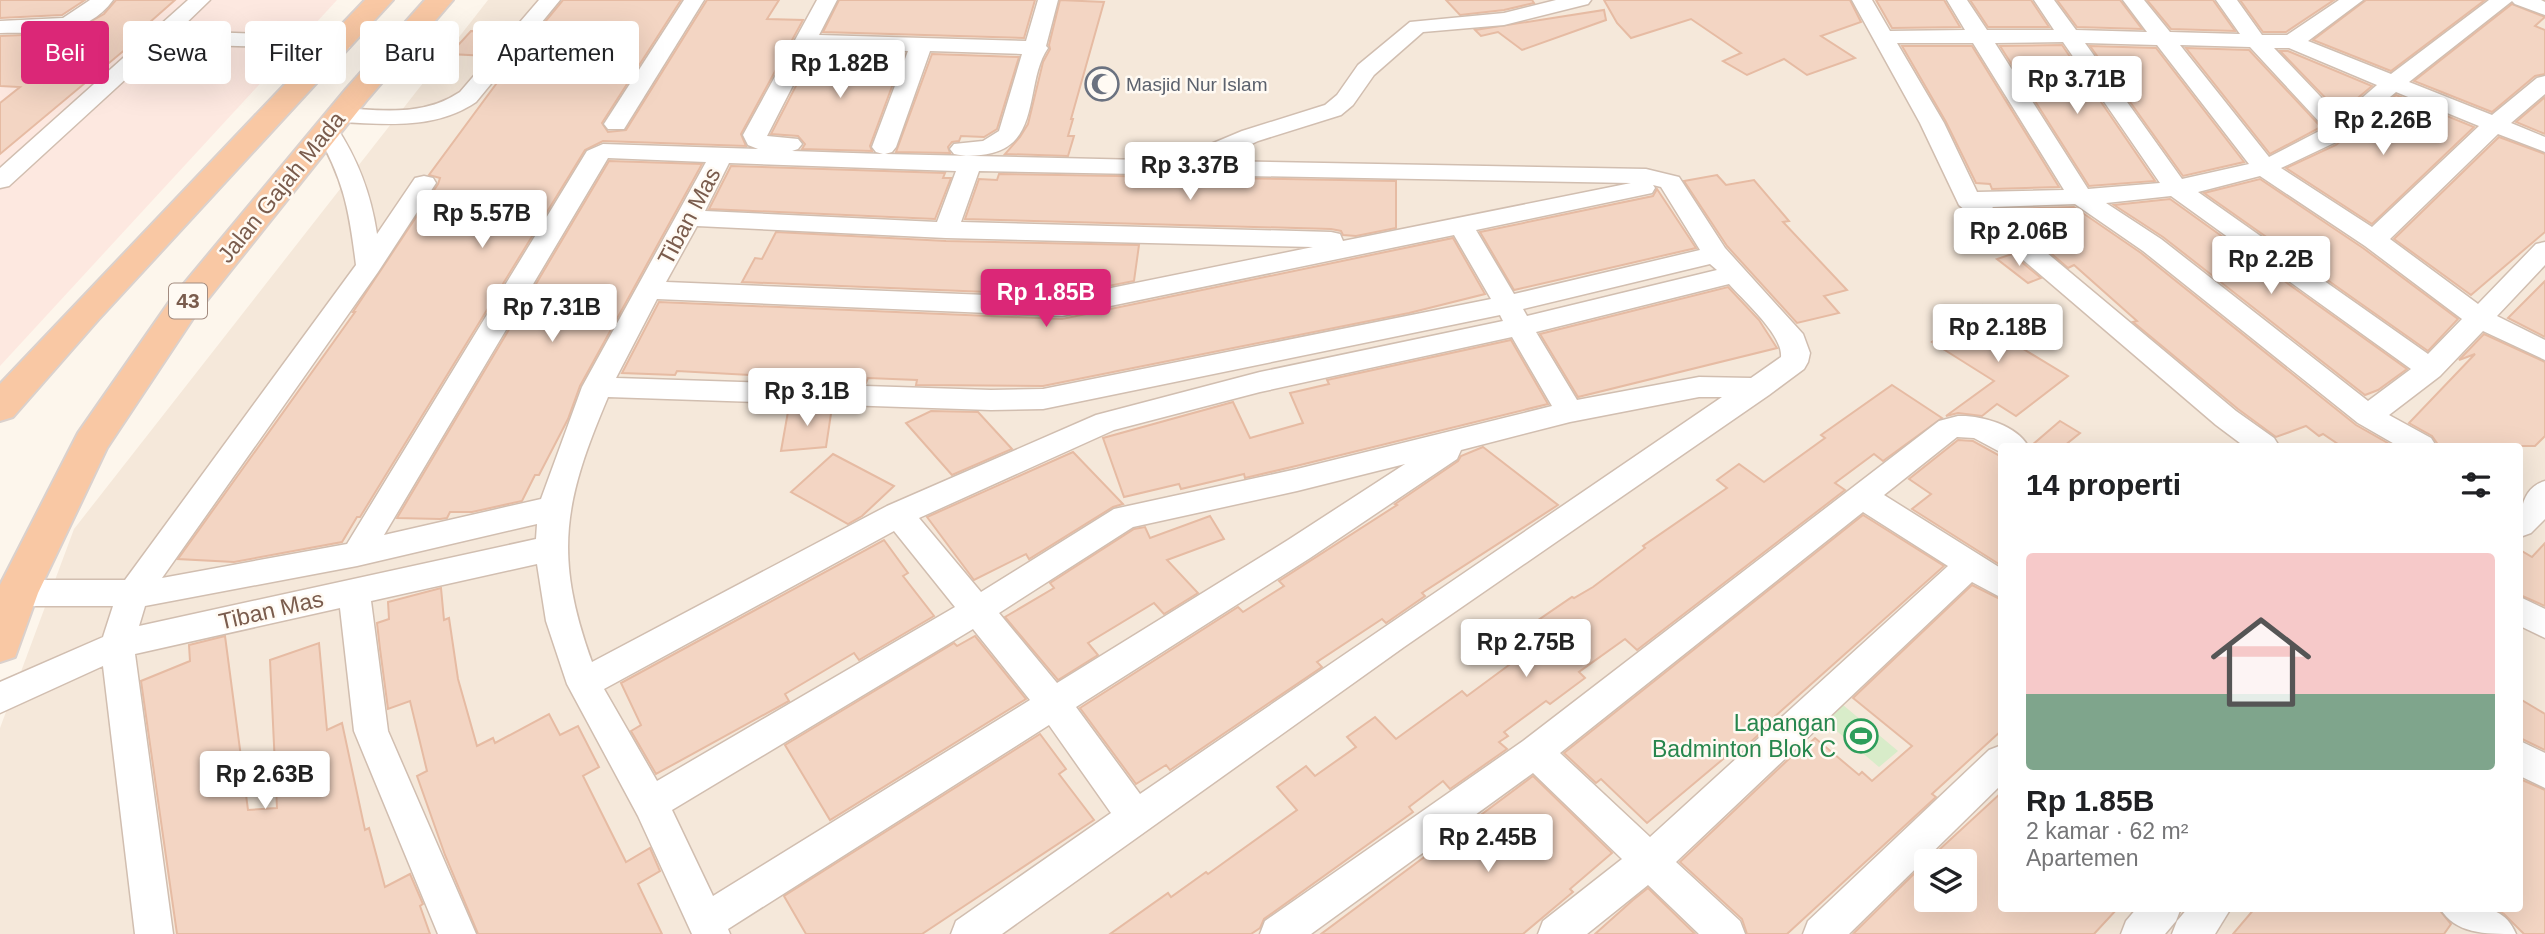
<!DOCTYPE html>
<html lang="id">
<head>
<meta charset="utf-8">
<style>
  :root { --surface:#fff; --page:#f6f6f6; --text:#202124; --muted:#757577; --line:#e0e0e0; --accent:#db2777 }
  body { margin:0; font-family:Arial,sans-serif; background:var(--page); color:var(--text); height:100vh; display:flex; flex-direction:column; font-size:26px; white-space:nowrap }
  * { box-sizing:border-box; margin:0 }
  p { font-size:23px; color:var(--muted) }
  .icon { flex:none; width:38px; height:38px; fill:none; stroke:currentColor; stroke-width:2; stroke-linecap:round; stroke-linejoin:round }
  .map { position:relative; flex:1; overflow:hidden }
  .details { position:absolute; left:1998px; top:443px; width:525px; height:469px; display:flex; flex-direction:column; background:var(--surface); border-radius:7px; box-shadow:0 7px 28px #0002 }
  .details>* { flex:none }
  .guide { position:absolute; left:21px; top:21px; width:665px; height:63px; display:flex; gap:14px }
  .tools { position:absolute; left:1914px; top:849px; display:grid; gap:14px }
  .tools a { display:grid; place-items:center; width:63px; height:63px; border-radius:7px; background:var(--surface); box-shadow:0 7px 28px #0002; font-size:35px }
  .price { position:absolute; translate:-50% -60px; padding:0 16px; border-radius:7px; background:#fff; color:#222; font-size:23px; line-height:46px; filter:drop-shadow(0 2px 4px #0008) }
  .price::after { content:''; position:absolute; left:50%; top:42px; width:21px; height:16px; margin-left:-10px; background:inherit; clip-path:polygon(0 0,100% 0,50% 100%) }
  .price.on { background:var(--accent); color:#fff }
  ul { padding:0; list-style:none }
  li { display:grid; align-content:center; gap:14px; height:371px; padding:0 28px }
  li+li { border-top:2px solid var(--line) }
  li span { display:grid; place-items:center; height:217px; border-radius:7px; color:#555 }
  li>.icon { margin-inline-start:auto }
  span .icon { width:126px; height:126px; fill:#fffc; stroke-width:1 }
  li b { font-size:30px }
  h2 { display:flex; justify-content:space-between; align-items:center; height:84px; padding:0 28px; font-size:30px }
  .chip { padding:0 24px; border-radius:7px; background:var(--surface); box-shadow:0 7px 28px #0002; font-size:24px; line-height:63px }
  .chip.on { background:var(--accent); color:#fff }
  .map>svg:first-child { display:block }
  .residential { fill:#f5e8da; fill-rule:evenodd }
  .commercial { fill:#fde8e0 }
  .green { fill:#d8ecc9 }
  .building { fill:#f3d5c3; stroke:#e6bba3; stroke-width:2 }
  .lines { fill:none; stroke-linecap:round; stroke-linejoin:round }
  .minor-casing { stroke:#d1beb0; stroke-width:3 }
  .trunk-casing { stroke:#dad1cd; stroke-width:4 }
  .minor { fill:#fff; fill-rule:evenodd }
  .trunk { fill:#f9c8a4; fill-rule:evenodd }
  .labels { text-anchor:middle; stroke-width:5; stroke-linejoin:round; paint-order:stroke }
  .far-worship-label { font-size:19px; fill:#5b616d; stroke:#fffaf3; text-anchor:start }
  .shield { fill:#fffaf3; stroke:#a28b7f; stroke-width:2 }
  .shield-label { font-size:21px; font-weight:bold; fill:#7a5c4d }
  .street-label { font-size:23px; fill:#7a5c4d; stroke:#fffaf3 }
  .leisure-label { font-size:23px; fill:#27864d; stroke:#fffaf3; text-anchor:end }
</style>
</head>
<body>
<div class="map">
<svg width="2545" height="934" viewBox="0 0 2545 934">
  <rect width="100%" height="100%" fill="#fdf6ec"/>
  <path class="residential" d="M488,0H2545V934H0V728L74,529ZM2002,446H2520V908H2002ZM1927,861H1965V900H1927Z"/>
  <polygon class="commercial" points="107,0 337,0 0,366 0,87"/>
  <polygon class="green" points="1843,705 1898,751 1879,767 1825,721"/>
  <g class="building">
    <polygon points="0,0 85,0 62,15 0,18"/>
    <polygon points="116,0 175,0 133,37 139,38 0,154 0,103 20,87 0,86 0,36 47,34 77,29 104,14"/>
    <polygon points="563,0 681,0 602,123 608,132 626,130 707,0 779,0 767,19 803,20 741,134 746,146 603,141 585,150 360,517 357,517 342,542 234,562 178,559 355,312 353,312 438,184 440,178 429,175 516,57"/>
    <polygon points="839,0 1035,0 1024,38 823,32"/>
    <polygon points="1060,0 1104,2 1071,119 1073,119 1068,136 1074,136 1068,156 1005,154 1020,137 1028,124 1043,62 1050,49 1049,45"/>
    <polygon points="1446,0 1532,0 1534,3 1504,10 1460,15"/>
    <polygon points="1604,0 1850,0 1861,22 1821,36 1855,58 1807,75 1784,59 1747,75 1723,61 1741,53 1691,19 1631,38 1617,23"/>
    <polygon points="1876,0 1944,0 1960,27 1892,28"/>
    <polygon points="1970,0 2031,0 2049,27 1988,27"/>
    <polygon points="2057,0 2120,0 2142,29 2077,27"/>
    <polygon points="2147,0 2213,0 2235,31 2171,29"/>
    <polygon points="2240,0 2334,0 2286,32 2263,32"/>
    <polygon points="2366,0 2485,0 2391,71 2313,40"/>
    <polygon points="2512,4 2545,17 2535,26 2545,30 2545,74 2535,76 2492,112 2414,81"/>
    <polygon points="1604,10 1606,20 1522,50 1498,32 1481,36 1475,30"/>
    <polygon points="471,31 508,32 488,56 450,54"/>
    <polygon points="2062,45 2155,181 2089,186 2000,46"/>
    <polygon points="1902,46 1972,46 2059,187 1992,189 1990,184 1976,183 1946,122"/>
    <polygon points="2090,46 2156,48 2244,162 2183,176"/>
    <polygon points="2186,48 2249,50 2321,127 2270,154"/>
    <polygon points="814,51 904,54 870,146 872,151 802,149 805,144 798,136 771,134"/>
    <polygon points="2280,51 2288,51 2372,86 2340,113"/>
    <polygon points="932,54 1019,57 997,129 984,137 961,136 959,141 952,142 948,147 950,153 896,152"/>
    <polygon points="2396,95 2474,127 2372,224 2286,168 2336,145"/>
    <polygon points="2545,97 2545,134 2516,122"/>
    <polygon points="2499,137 2545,154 2545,232 2471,295 2394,239"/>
    <polygon points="609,161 702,164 580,386 568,419 539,475 535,475 522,501 472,512 450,512 447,518 440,519 397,518"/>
    <polygon points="731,166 945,173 943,178 951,178 935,219 709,209"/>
    <polygon points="999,174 1396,181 1396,228 1356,236 1343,235 1341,231 1331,229 965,219 979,179 997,180"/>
    <polygon points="1717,175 1726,185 1754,180 1789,221 1783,222 1847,290 1824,296 1839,313 1797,323 1727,246 1684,181"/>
    <polygon points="2260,179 2363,248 2458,319 2428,351 2204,193"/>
    <polygon points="1657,189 1696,248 1514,290 1480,232 1653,196"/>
    <polygon points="2170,199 2407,369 2378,390 2365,395 2163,237 2114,205"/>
    <polygon points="2074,207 2141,253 2356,425 2393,446 2341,446 2323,434 2319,436 2306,426 2276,437 2238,409 2133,322 2137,321 2074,265 2068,268 2039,243 2042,242 2004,209"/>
    <polygon points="776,232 946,241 1139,245 1134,281 1062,295 742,282 755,258 762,259"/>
    <polygon points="1453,238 1485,294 1409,313 1043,386 916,385 917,380 868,378 866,383 767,380 769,376 677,371 675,375 622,373 659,302 1062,319"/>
    <polygon points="2012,254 2041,278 2028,283 1997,259"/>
    <polygon points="2545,281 2545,337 2508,318"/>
    <polygon points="1728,287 1759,320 1777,348 1578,397 1540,334"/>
    <polygon points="1983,305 2008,321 2001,327 2027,342 2020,347 2068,376 2016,416 1997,404 1982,416 1958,413 1946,416 1994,381 1932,342"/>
    <polygon points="2484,334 2545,362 2545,436 2535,446 2439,446 2432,436 2409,423 2475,354 2459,360"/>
    <polygon points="1511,340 1548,404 1296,466 1245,478 1244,474 1181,489 1179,484 1124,497 1103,438 1233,402 1250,438 1303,423 1290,393 1329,384 1327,380"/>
    <polygon points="1892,385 1942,418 1883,461 1874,454 1835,483 1845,490 1637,650 1625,639 1579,672 1585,678 1550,704 1546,701 1504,732 1508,736 1499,742 1507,749 1450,789 1443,781 1409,807 1413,812 1264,919 1260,928 1251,934 1110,934 1168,893 1171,897 1206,872 1208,874 1297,810 1277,787 1306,766 1315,776 1356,747 1347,737 1375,717 1396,739 1462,691 1467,696 1509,665 1499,657 1518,643 1512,638 1572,597 1574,598 1593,587 1645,548 1643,546 1727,488 1717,480 1739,464 1764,482 1825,438 1821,435"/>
    <polygon points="789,406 832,407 826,447 781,451"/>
    <polygon points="931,411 978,412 1012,449 952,475 906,423"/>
    <polygon points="2060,421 2080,433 2064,446 2031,446"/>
    <polygon points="1958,440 1973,441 2002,457 2002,566 1912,509 1931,494 1909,479"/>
    <polygon points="1483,447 1558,505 1422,593 1425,596 1386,623 1382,619 1317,662 1322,667 1170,770 1166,765 1136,784 1080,708 1238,607 1243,612 1284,586 1279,581 1397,505 1395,504 1458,461 1461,456"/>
    <polygon points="1073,452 1123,504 1113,507 1029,559 1026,554 974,580 927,517"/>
    <polygon points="833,454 894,486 862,516 848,524 791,492"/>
    <polygon points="1863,515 1944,566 1763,727 1765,729 1745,747 1741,744 1647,823 1601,779 1596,783 1564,753"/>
    <polygon points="1210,516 1224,539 1167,560 1198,593 1164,614 1154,603 1088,643 1098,655 1058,680 1005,617 1054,588 1050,583 1134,529 1145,527 1150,538"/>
    <polygon points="884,540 908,573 903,576 934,616 859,660 854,653 785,694 789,701 656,774 631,731 641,725 621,683"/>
    <polygon points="2545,543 2545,606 2520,595 2520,550 2532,557"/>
    <polygon points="1972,585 2002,600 2002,730 1932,794 1936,797 1787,934 1747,934 1742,919 1680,862 1792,756 1794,758 1815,738 1859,775 1862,772 1872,781 1912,746 1853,698"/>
    <polygon points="441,588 444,620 449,618 458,679 477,746 493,738 495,743 549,714 560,735 578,726 599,767 583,776 626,862 650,848 660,871 638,884 662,934 478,934 445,855 417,776 427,771 410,701 388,709 380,649 377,623 389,619 388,602"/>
    <polygon points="225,636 248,810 277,808 270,660 319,643 327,730 342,723 365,830 369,828 385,887 410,874 423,904 420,906 430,934 177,934 141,681 190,661 189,645"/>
    <polygon points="975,636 1026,699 830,820 785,745 954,643 957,646"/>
    <polygon points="2520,699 2545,714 2545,750 2520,738"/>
    <polygon points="1040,734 1066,769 1059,774 1094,820 922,934 806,934 784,896"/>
    <polygon points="1533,776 1612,853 1570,889 1573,892 1523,934 1321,934"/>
    <polygon points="2520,779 2545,790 2545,934 2524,934 2504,914 2494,908 2520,908"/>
    <polygon points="2002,792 2002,908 2118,908 2094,934 1853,934 1927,861 1927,900 1965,900 1965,861 1927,861"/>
    <polygon points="1648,888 1695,934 1595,934 1633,900"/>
    <polygon points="2255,908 2438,908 2451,924 2444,934 2233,934"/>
  </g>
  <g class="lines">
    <defs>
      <g id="minor">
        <path d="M90,0H113C87,37 40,32 0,33V21L63,18Z"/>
        <polygon points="188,0 210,0 178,31 341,37 349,38 352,43 349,48 341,49 164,44 9,186 0,188 0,168"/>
        <path d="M539,0H560L476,102C435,130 386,124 339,122L331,120L328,115L331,110L339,108C381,110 423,117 460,92Z"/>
        <polygon points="684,0 704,0 624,129 608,129 604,124"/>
        <path d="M817,0H837L819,35L1026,41L1038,0H1058L1046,46L1048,48C1025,81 1041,141 992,153C979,156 967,157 954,154L950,149L954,144L983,141L999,131L1022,54L930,51L896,147L892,152L885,154L1184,161L1211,144L1242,131L1325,105L1337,95L1358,65L1410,22L1504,13L1556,0H1591L1588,4L1504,25L1423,32L1374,75L1353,105L1341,115L1258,141L1216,161L1646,169L1679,177L1725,248L1803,334L1810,353L1808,362L1804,369L1769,395L1404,647L1002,934H951L956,921L1111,813L1049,725L728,929L730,934H692L638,816L567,684L546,621L537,564L371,601L388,731L476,934H438L354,731L340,608L135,654L173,934H135L103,666L0,713V682L103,637L113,606H17L6,602L1,593L6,584L17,580H125L356,265C349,209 344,180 315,130L319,125H335C358,159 371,194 377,234L415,178L424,176L433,178L436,183L378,272L162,578L347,544L587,151L603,144L758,149L748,145L743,135ZM812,48L908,51L872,147L876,152L883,154L792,151L798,149L802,144L798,139L767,136ZM608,158L706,162L582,387L541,499L384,535ZM729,163L956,171L937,222L705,211ZM979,171L1631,183L1343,241L1340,234L1331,232L961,222ZM1653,185L1661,187L1700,250L1514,294L1476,230L1652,193L1655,188ZM697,226L946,238L1313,247L1062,298L666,282ZM1454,235L1491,299L1043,389L991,390L616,378L657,299L1062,316ZM1710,264L1717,270L1527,316L1523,309ZM1729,284C1744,301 1783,335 1781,357L1751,378L1699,377L1577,400L1536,332ZM1500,315L1503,321L1260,372L1096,415L887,506L592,662C553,554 564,501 608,397L991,410L1043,409ZM1512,337L1552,406L1297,469L1114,509L981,592L919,518L1114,430L1260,392ZM1699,397H1722L1140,794L1076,707L1310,558L1457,459L1461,450L1570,422ZM1405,464L1288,540L1057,683L999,613L1133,527L1297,491ZM537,524L536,539L139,626L145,606L357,566ZM894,531L955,607L657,781L604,689ZM973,629L1030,700L713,896L672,810Z"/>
        <path d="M1852,0H1872L1890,31L1965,30L1947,0H1967L1987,30H2054L2034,0H2054L2076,30L2147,32L2123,0H2144L2170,32L2240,34L2216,0H2237L2262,35H2287L2339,0H2363L2308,41L2391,74L2489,0H2541L2545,2V15L2515,4L2512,1L2409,82L2492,115L2537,78L2545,76V94L2511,123L2545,137V152L2498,134L2390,239L2478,304L2536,244L2545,242V265L2497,316L2545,340V360L2483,331L2440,376L2389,415L2431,438L2436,446H2398L2358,423L2143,251L2075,204L1992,207L2236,411L2274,438L2279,446H2244L2216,425L1959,205L1920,123ZM2063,42L2160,183L2088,189L1995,43ZM1897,43H1973L2064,190L1977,192L1944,123ZM2085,43L2157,45L2249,164L2182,179ZM2180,45L2250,47L2325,128L2269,157ZM2274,48H2289L2377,85L2340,117ZM2396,92L2479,126L2372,227L2281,168L2334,143ZM2260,176L2365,246L2462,319L2428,354L2198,192ZM2171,196L2411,369L2368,401L2161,239L2106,203Z"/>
        <path d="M1958,416C1981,415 2016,425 2028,446H2002V453L1974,438L1957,437L1884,495L2002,569V598L1972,582L1676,862L1740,921L1745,934H1699L1648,885L1587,934H1538L1543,921L1622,859L1533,773L1311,934H1260L1265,921L1523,741L1939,421ZM1863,512L1948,566L1650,837L1560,753Z"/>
        <path d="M2545,481V519L2531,533L2520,537C2520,515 2520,488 2545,481Z"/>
        <polygon points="2520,597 2545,609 2545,638 2520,626"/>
        <polygon points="2520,741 2545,753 2545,788 2520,776"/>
        <polygon points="2002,745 2002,784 1849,934 1803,934 1808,921 1989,750"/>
        <polygon points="2137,908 2181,908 2176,921 2165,934 2121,934 2126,921"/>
        <polygon points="2188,908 2231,908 2215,934 2172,934 2177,921"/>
        <path d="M2440,908C2471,908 2502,900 2516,934C2485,934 2455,934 2440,908Z"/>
      </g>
      <g id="trunk">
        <polygon points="365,0 393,0 98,320 13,417 0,421 0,384"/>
        <polygon points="425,0 453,0 366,101 196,314 107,448 38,593 15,657 0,662 0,585 78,433 172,298 346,89"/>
      </g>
    </defs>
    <use href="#minor" class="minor-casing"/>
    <use href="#trunk" class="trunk-casing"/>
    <use href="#minor" class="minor"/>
    <use href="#trunk" class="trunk"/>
  </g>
  <defs>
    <symbol id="mosque-ring" viewBox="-11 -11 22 22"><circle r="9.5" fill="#fffaf3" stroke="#6b7280" stroke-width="1.5"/><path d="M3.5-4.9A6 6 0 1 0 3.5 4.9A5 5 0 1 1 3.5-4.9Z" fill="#6b7280"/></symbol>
    <symbol id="stadium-ring" viewBox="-11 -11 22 22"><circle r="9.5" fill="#fffaf3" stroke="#2e9e5b" stroke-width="1.5"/><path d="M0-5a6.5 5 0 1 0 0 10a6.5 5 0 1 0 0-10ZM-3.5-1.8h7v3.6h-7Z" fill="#2e9e5b"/></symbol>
  </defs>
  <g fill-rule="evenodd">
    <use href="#mosque-ring" x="1083" y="65" width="38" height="38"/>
    <use href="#stadium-ring" x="1842" y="717" width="38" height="38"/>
  </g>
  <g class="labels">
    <g class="far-worship-label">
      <text x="1126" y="91">Masjid Nur Islam</text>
    </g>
    <rect class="shield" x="169" y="283.5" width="38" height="35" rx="5"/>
    <g class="shield-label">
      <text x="188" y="308">43</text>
    </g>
    <g class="street-label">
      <text transform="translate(281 187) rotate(-51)" y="8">Jalan Gajah Mada</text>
      <text transform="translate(689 216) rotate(-62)" y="8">Tiban Mas</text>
      <text transform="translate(271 610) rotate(-13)" y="8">Tiban Mas</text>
    </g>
    <g class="leisure-label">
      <text x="1836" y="731">Lapangan<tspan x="1836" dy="26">Badminton Blok C</tspan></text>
    </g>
  </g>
</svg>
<div class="tools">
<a><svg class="icon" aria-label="layers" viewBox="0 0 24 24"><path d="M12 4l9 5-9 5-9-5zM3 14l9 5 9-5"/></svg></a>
</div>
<b class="price" style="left:840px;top:100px">Rp 1.82B</b>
<b class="price" style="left:2077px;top:116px">Rp 3.71B</b>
<b class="price" style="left:2383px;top:157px">Rp 2.26B</b>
<b class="price" style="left:1190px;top:202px">Rp 3.37B</b>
<b class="price" style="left:482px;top:250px">Rp 5.57B</b>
<b class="price" style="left:2019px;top:268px">Rp 2.06B</b>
<b class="price" style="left:2271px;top:296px">Rp 2.2B</b>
<b class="price on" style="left:1046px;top:329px">Rp 1.85B</b>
<b class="price" style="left:552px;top:344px">Rp 7.31B</b>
<b class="price" style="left:1998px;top:364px">Rp 2.18B</b>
<b class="price" style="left:807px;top:428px">Rp 3.1B</b>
<b class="price" style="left:1526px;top:679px">Rp 2.75B</b>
<b class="price" style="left:265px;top:811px">Rp 2.63B</b>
<b class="price" style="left:1488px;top:874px">Rp 2.45B</b>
<div class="guide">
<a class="chip on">Beli</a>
<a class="chip">Sewa</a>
<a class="chip">Filter</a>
<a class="chip">Baru</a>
<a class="chip">Apartemen</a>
</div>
<section class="details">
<h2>14 properti<svg class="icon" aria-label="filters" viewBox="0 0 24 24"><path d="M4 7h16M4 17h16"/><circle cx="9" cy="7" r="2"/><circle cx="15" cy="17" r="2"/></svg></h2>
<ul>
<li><span style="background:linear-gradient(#f6c9c9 65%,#7fa58c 0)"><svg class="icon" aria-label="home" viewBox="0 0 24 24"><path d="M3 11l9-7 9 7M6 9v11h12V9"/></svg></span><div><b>Rp 1.85B</b><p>2 kamar · 62 m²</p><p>Apartemen</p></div></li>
</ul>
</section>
</div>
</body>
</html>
